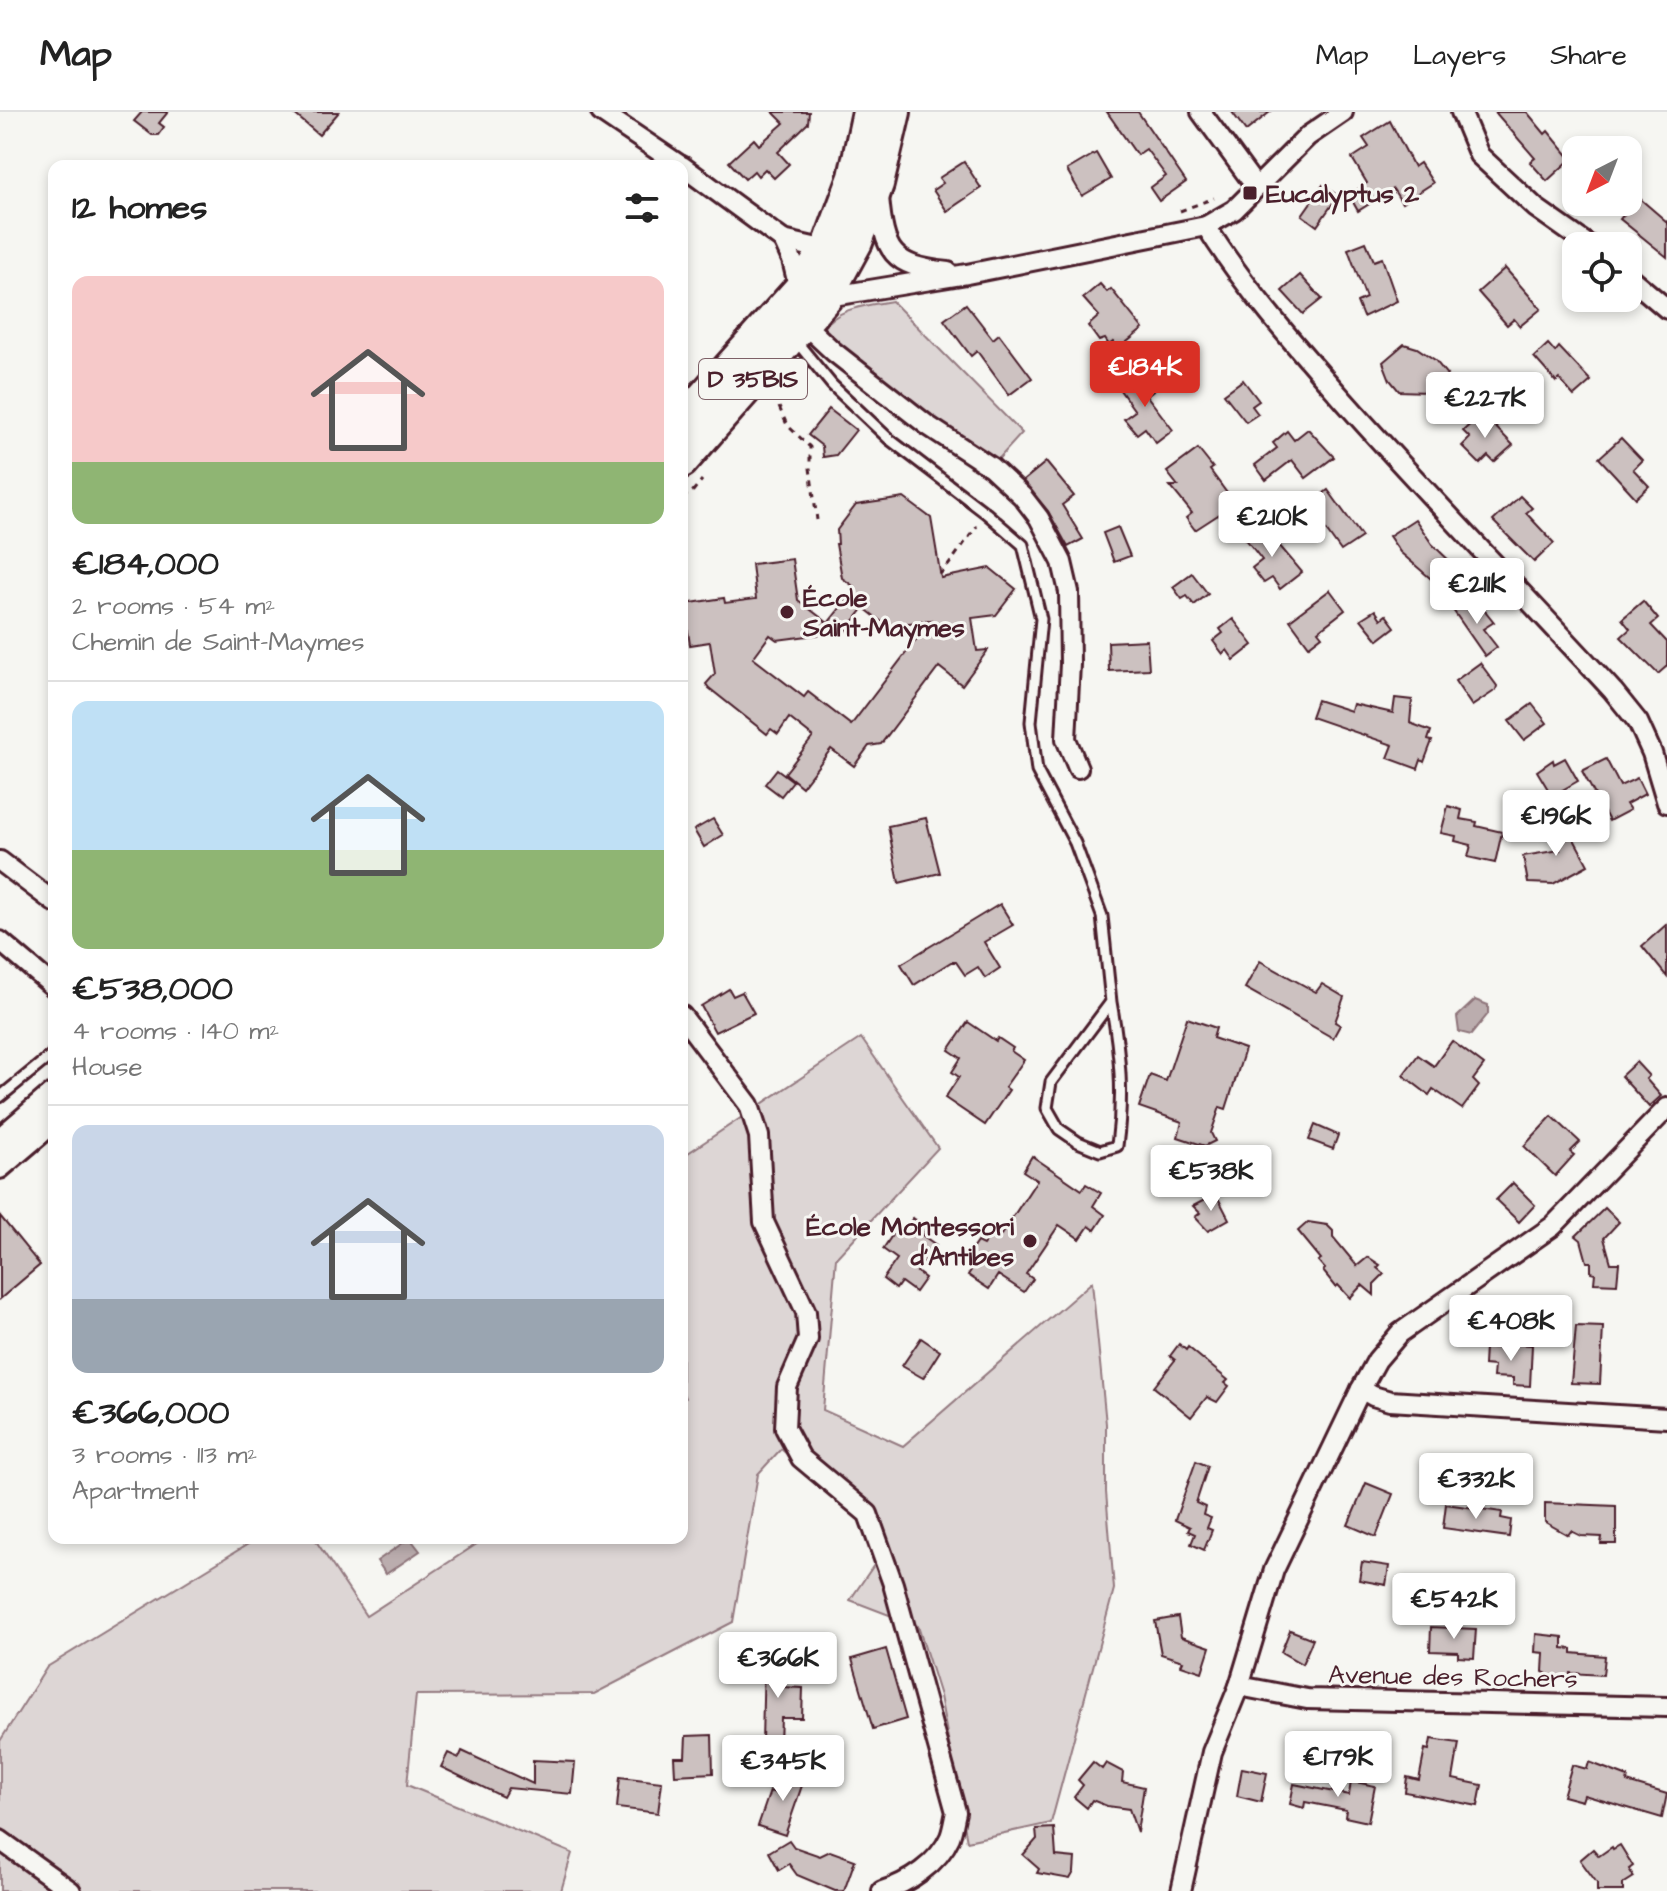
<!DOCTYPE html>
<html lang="en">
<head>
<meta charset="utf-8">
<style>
  :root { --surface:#fff; --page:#f6f6f6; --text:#222; --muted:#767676; --line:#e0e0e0; --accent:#d93025 }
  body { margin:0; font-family:"Architects Daughter",sans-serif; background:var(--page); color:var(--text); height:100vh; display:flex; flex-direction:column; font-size:30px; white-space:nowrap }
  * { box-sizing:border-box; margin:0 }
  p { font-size:26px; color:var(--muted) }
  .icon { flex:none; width:44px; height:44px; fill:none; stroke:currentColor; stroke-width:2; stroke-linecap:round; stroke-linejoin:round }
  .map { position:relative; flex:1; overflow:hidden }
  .drawer { position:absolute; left:48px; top:48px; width:640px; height:1384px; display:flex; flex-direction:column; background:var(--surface); border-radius:16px; box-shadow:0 4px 12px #0003 }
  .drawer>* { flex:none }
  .needle { width:52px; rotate:222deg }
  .fabs { position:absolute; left:1562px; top:24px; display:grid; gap:16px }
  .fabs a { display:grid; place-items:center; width:80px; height:80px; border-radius:16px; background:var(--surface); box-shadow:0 4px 12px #0003; font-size:40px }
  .price { position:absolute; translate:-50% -68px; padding:0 18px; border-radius:8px; background:#fff; color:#222; font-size:26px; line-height:52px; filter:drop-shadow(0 2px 4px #0008) }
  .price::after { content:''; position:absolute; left:50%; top:48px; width:24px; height:18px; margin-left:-12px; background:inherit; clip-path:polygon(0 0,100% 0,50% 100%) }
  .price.selected { background:var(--accent); color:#fff }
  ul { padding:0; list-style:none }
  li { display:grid; align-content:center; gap:16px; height:424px; padding:0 24px }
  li+li { border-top:2px solid var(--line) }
  li span { display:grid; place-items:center; height:248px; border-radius:16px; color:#555 }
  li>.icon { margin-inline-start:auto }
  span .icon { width:144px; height:144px; fill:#fffc; stroke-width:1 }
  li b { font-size:34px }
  h2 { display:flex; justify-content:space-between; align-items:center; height:96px; padding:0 24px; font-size:34px }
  header { display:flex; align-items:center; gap:48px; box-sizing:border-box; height:112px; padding:0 40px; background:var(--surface); border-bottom:2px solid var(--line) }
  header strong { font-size:38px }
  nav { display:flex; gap:44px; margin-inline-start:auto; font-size:28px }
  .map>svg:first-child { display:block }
  .green { fill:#ddd6d5; stroke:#947a80; stroke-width:2 }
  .water { fill:#bbadae; stroke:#8e747a; stroke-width:2 }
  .building { fill:#ccc1c0; stroke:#4a1f2b; stroke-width:2; fill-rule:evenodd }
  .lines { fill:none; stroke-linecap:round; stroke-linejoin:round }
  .service-casing { stroke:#4a1f2b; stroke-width:15 }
  .minor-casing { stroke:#4a1f2b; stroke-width:24 }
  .primary-casing { stroke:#4a1f2b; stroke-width:36 }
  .path { stroke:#4a1f2b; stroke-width:3; stroke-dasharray:6 6; stroke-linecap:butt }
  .service { stroke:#f6f6f2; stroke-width:9 }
  .minor { stroke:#f6f6f2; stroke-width:18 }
  .primary { stroke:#f6f6f2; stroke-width:30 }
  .poi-dot { fill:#4a1f2b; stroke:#f6f6f2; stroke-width:3 }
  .labels { text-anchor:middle; stroke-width:6; stroke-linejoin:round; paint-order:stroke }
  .shield { fill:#f6f6f2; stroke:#7e6067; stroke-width:2 }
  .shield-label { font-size:24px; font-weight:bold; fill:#4a1f2b }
  .poi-label { font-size:26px; font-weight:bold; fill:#4a1f2b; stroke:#f6f6f2; text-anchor:start }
  .street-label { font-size:26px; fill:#4a1f2b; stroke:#f6f6f2 }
</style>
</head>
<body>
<header>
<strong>Map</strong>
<nav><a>Map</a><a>Layers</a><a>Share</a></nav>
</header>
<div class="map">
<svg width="1667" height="1779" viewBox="0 0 1667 1779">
  <rect width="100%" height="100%" fill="#f6f6f2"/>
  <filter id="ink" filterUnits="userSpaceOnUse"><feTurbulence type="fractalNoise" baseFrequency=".0125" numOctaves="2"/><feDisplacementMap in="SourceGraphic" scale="16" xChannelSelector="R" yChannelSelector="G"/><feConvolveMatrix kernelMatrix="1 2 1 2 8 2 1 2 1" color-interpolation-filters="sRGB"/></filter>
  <g filter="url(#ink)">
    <g class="green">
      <path d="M892,189L1022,321L994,352L944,318L821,218C840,195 863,194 892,189Z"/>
      <polygon points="861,926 938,1036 836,1146 823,1298 903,1334 1092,1170 1106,1312 1106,1380 1114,1477 1051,1711 967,1729 940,1584 918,1514 850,1488 889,1431 781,1337 758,1362 733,1510 594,1582 416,1583 407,1673 572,1741 561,1779 0,1779 0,1629 47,1555 258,1426 314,1426 366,1504 486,1426 682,1426 682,1289 685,1286 682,1279 682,1045"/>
    </g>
    <g class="water">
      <polygon points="1475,888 1488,893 1488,902 1471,923 1459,920 1457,905"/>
      <polygon points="410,1426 420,1439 386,1462 377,1449"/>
    </g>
    <g class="building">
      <polygon points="142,0 168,0 159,11 164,15 158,23 152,23 134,9"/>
      <polygon points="292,0 339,0 319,23"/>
      <polygon points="773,0 809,0 808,11 778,40 789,52 774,66 765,57 758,64 754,59 745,67 729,50 754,27 759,33 784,11"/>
      <polygon points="1107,0 1138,0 1186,70 1159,89 1150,76 1166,64 1146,37 1137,43"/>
      <polygon points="1232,0 1270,0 1246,19"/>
      <polygon points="1495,0 1527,0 1545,22 1548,19 1571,47 1547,69 1530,50 1535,46"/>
      <polygon points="1390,9 1414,55 1420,51 1433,71 1402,91 1393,77 1358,99 1349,83 1367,71 1352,46 1369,35 1363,26"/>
      <polygon points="1096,41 1111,67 1082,84 1067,58"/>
      <polygon points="964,50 981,76 947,99 933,78 943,71 939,66"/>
      <polygon points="1323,73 1338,84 1317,114 1302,103"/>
      <polygon points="1638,85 1667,110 1667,145 1620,107"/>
      <polygon points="1366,130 1374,149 1382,146 1397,189 1363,205 1357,190 1366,186 1348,137"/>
      <polygon points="1505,156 1541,197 1520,214 1514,207 1507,213 1478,180"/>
      <polygon points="1300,163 1322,187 1303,202 1282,179"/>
      <polygon points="1100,172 1107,180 1111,177 1143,217 1118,237 1113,230 1109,233 1105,227 1099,229 1088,214 1099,204 1083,186"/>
      <polygon points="966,192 993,227 999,222 1032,266 1009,283 977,239 971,244 944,208"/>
      <polygon points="1404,232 1417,236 1435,248 1447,263 1428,280 1399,279 1390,268 1383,250"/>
      <polygon points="1548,232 1555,240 1559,235 1591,269 1574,284 1559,267 1556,270 1534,245"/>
      <polygon points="1144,260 1156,277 1147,284 1173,318 1156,331 1145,316 1137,322 1124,307 1135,299 1120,278"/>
      <polygon points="1243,268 1259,289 1252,294 1258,302 1246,310 1224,282"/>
      <polygon points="829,297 856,318 836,343 823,345 822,334 808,323"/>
      <polygon points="1482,301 1513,333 1494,350 1488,344 1480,352 1462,334 1470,326 1463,319"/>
      <polygon points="1308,317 1334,345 1306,366 1292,348 1266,368 1255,353 1277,336 1273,331 1287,319 1294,328"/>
      <polygon points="1621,326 1642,348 1633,357 1649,374 1636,386 1599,346"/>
      <polygon points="1198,337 1213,356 1210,358 1235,392 1195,418 1186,406 1192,401 1170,374 1178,374 1167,360"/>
      <polygon points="1046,350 1074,384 1062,393 1083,427 1068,435 1048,399 1023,369"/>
      <polygon points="1328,378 1362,425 1341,439 1308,393"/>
      <polygon points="1520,384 1532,396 1526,401 1554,431 1534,450 1493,409"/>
      <path d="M904,386L931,406L941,466L990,456L1016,477L996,503L972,506L977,539L988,538L962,573L939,555L881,632L869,634L854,654L831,637L802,675L785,661L813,625L789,606L778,622L771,617L767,622L709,576L706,572L715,562L710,530L690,533L684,492L724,486L725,491L756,487L752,452L792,447L798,488L828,511L856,476L842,466L836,432H838L837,418L856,393ZM864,496L887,514L931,508L851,613L808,580L804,585L753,546L770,523L777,528L846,519Z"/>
      <polygon points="1415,407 1432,432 1456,455 1438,473 1400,440 1389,424"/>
      <polygon points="1262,413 1302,460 1280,477 1272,466 1264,471 1252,456 1262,448 1245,426"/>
      <polygon points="1118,415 1130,444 1114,450 1103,421"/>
      <polygon points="1192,461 1208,482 1194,493 1187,484 1182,487 1173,475"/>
      <polygon points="1330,478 1345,498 1318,519 1322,524 1309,534 1290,508"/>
      <polygon points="1643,489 1658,507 1651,513 1667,530 1667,554 1658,562 1621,525 1630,517 1622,507"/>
      <polygon points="1478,490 1494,510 1483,517 1497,535 1485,544 1453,498 1463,491 1468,497"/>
      <polygon points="1375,498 1381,507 1386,503 1395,515 1378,528 1361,507"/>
      <polygon points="1233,507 1253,533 1234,548 1227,538 1223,542 1213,529 1223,521 1220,517"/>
      <polygon points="1147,528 1149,557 1109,559 1108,530"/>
      <polygon points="1480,551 1497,574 1496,578 1472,594 1455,569"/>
      <polygon points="1395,586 1412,588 1410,611 1431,619 1428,628 1432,629 1424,650 1421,648 1418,657 1388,646 1393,633 1311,605 1317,588 1351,599 1353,592 1393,601"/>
      <polygon points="1532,592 1547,611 1524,628 1509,609"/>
      <polygon points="1565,646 1578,669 1552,684 1537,659 1553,648 1554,652"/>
      <polygon points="1606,647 1620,674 1637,666 1645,682 1626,692 1630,698 1609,709 1582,659"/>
      <polygon points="777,657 793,669 781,684 765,672"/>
      <polygon points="1448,694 1462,698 1460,707 1477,710 1476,714 1502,720 1495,751 1468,745 1471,733 1455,729 1456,724 1441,721"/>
      <polygon points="1562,705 1588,753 1553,772 1528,771 1523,744 1560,738 1547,713"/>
      <polygon points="926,706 940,761 899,771 888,714"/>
      <polygon points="713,707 723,723 704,735 694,718"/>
      <polygon points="1000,792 1013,813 984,830 1000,856 985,866 978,855 965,863 956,850 951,850 914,873 901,852"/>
      <polygon points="1667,812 1667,865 1642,834"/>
      <polygon points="1260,849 1316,880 1322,872 1344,885 1335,910 1340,913 1333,926 1245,876"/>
      <polygon points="729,877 733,884 742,880 754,901 715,920 701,894"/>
      <polygon points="1187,906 1216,916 1213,926 1245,937 1226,997 1220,995 1211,1021 1215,1029 1205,1034 1178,1025 1182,1010 1139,995 1150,963 1166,969"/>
      <polygon points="968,910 996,929 998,926 1013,936 1011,939 1024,948 1005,975 1009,978 985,1013 945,986 959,965 952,960 961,946 949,938"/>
      <polygon points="1452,929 1484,953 1473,968 1479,974 1462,997 1433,977 1429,983 1403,963 1418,943 1434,954"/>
      <polygon points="1636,950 1649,964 1646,967 1661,984 1649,995 1621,964"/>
      <polygon points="1552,1004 1580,1030 1570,1040 1574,1043 1555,1064 1524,1034"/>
      <polygon points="1315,1013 1338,1023 1333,1037 1309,1028"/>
      <polygon points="1032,1044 1082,1078 1086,1072 1101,1081 1093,1094 1105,1103 1095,1118 1089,1114 1080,1127 1059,1113 1026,1162 1033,1167 1024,1180 998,1163 989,1177 968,1163 977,1149 968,1143 977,1130 983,1133 993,1118 1001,1123 1037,1068 1023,1059"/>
      <polygon points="1513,1071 1535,1093 1519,1110 1496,1088"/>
      <polygon points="1216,1082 1229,1107 1208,1119 1195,1105 1200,1101 1193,1094"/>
      <polygon points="1605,1096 1619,1110 1604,1126 1611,1151 1619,1151 1617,1172 1594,1171 1595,1161 1591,1160 1591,1150 1587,1150 1581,1128 1576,1124"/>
      <polygon points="0,1104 40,1153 0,1187"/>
      <polygon points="913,1106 927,1116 922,1123 936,1133 917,1160 925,1166 915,1180 901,1170 896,1177 883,1167 897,1147 883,1137 897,1116 903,1120"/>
      <polygon points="1308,1110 1327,1113 1333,1119 1333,1125 1357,1154 1368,1145 1380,1153 1377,1156 1384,1162 1374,1172 1374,1183 1362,1173 1350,1186 1338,1173 1336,1175 1323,1159 1325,1157 1318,1149 1321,1147 1298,1119"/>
      <polygon points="1576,1214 1603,1215 1600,1272 1571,1271"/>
      <polygon points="921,1226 940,1239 923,1266 902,1254"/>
      <polygon points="1179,1232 1186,1238 1188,1235 1228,1268 1225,1271 1229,1274 1217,1290 1207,1285 1191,1305 1154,1275 1175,1248 1170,1244"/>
      <polygon points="1514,1232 1532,1233 1530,1274 1513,1273 1513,1266 1493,1265 1494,1254 1484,1253 1485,1235 1514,1236"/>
      <polygon points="1196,1349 1208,1354 1196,1391 1205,1395 1203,1403 1211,1406 1207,1416 1212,1418 1204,1438 1191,1432 1195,1422 1188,1419 1190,1415 1175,1408"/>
      <polygon points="1366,1371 1393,1382 1376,1425 1348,1413"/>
      <polygon points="1545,1391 1616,1394 1616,1432 1601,1432 1602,1425 1581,1424 1571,1419 1568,1423 1545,1410"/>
      <polygon points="1446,1392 1502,1400 1501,1406 1511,1408 1509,1425 1443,1416"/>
      <polygon points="1362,1450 1389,1454 1386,1473 1359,1468"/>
      <polygon points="1178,1505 1181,1525 1210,1535 1202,1560 1181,1553 1183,1549 1161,1542 1155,1509"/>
      <polygon points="1431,1515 1476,1517 1474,1546 1458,1545 1458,1540 1430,1539"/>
      <polygon points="1290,1518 1313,1527 1302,1552 1281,1540"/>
      <polygon points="1536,1522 1563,1525 1563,1536 1572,1537 1572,1541 1605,1544 1603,1563 1570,1561 1570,1565 1551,1564 1543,1560 1544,1541 1535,1540"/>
      <polygon points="886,1537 906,1607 873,1617 852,1547"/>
      <polygon points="764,1545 784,1545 783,1575 803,1576 802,1606 781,1606 780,1630 762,1630"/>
      <polygon points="712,1623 713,1661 675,1663 674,1645 685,1645 686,1624"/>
      <polygon points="1431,1627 1459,1631 1453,1667 1482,1673 1478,1694 1405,1680 1407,1665 1419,1668 1425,1637 1429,1638"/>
      <polygon points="462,1639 533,1672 533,1648 575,1650 572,1682 508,1676 503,1685 441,1655 448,1641 459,1646"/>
      <polygon points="1093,1650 1102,1657 1106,1651 1123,1660 1122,1670 1144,1675 1137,1720 1129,1697 1107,1694 1092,1688 1087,1696 1074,1685 1083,1673 1078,1668"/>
      <polygon points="1589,1650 1628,1665 1627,1670 1667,1682 1662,1706 1584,1683 1582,1689 1563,1684 1572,1653 1587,1657"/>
      <polygon points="795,1651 808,1656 785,1723 758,1714 770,1679 783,1684"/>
      <polygon points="1242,1656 1267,1661 1261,1690 1237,1684"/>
      <polygon points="620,1665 662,1670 658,1701 617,1696"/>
      <polygon points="1351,1669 1375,1674 1368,1710 1345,1705 1346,1698 1305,1690 1304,1696 1290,1692 1294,1672 1349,1683"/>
      <polygon points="1054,1716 1056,1744 1075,1746 1074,1760 1070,1767 1037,1761 1039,1757 1023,1743 1037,1727 1036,1717"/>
      <polygon points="789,1728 794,1735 820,1744 830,1739 855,1748 844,1779 835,1779 797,1763 789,1752 779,1758 769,1740"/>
      <polygon points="1620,1733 1633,1754 1629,1757 1634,1765 1623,1772 1623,1779 1597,1779 1597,1771 1580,1748 1593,1737 1599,1744 1612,1735 1613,1737"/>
    </g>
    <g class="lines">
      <defs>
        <g id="service">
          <path d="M796,229L832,273L889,327L986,401L1023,433L1041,507L1031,610L1037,659L1075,731L1102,804L1111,890L1051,970L1047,996L1059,1017L1078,1030L1100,1039L1117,1034C1124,982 1120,941 1111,890"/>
          <polyline points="0,985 54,941"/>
        </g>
        <g id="minor">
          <polyline points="601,0 681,54"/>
          <polyline points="1201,0 1256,75"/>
          <polyline points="1461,0 1479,43 1536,96 1590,134"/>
          <polyline points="682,54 783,128 826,138"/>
          <path d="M879,85C884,140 891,154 948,160"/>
          <path d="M1206,114C1246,178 1295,233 1345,290C1432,388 1524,482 1613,579L1638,610L1652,641L1667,691"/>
          <polyline points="783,128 792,148 799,177"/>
          <polyline points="1628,164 1667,197"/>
          <polyline points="827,185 967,162 1206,114 1234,98 1308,24 1343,0"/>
          <polyline points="803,211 834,240 927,313 991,355 1022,384 1039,406 1062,450 1069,480 1070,552 1066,627 1078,656"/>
          <polyline points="0,749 54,790"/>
          <polyline points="0,829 54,875"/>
          <path d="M682,904L749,993L759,1024L764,1110L806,1200L808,1227L787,1275L785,1316L801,1346L868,1402L893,1472L956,1700C954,1708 953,1717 950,1725C938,1752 908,1771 882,1779"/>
          <polyline points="0,1057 54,1011"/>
          <polyline points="1361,1277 1373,1284 1390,1289 1667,1306"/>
          <polyline points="1239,1574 1307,1587 1667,1595"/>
          <polyline points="0,1728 71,1779"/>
          <polyline points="1181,1779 1212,1640 1239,1574 1274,1458 1361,1277 1377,1248 1400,1221 1553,1114 1667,996"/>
        </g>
        <g id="primary">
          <polyline points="682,308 799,177 829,132 854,65 868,0"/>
          <polyline points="682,350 827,185 857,130 878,72 895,0"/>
          <polyline points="0,1033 54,987"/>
        </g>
      </defs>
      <use href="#service" class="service-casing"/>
      <use href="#minor" class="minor-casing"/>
      <use href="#primary" class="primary-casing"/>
      <g class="path">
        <polyline points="1180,99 1214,86"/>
        <polyline points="779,295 787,313 810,335 810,356 817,408"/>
        <polyline points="682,386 693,379 702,368"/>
        <polyline points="939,463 947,455 977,414"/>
      </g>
      <use href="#service" class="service"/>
      <use href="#minor" class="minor"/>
      <use href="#primary" class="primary"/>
    </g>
  </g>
  <g class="poi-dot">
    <rect x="1242" y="73" width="16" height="16" rx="4"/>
    <circle cx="787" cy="500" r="8"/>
    <circle cx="1030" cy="1129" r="8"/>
  </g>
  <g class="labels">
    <rect class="shield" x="699" y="247" width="108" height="40" rx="6"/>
    <g class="shield-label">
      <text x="753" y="275">D 35BIS</text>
    </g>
    <g class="poi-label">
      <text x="1266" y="90">Eucalyptus 2</text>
      <text x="803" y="494">École<tspan x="803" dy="30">Saint-Maymes</tspan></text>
      <text x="1014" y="1123" text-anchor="end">École Montessori<tspan x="1014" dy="30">d'Antibes</tspan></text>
    </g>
    <g class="street-label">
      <text transform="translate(1453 1564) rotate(1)" y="9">Avenue des Rochers</text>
    </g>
  </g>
</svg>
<div class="fabs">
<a><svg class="needle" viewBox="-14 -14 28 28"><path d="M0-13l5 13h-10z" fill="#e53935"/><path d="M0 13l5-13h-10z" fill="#767676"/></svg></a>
<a><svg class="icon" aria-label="locate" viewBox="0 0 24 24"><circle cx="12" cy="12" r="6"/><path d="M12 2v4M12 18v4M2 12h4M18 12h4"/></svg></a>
</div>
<b class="price selected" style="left:1145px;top:297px">€184K</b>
<b class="price" style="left:1485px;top:328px">€227K</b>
<b class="price" style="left:1272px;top:447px">€210K</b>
<b class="price" style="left:1477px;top:514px">€211K</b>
<b class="price" style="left:1556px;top:746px">€196K</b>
<b class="price" style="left:1211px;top:1101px">€538K</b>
<b class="price" style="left:1511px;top:1251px">€408K</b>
<b class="price" style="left:1476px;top:1409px">€332K</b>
<b class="price" style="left:1454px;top:1529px">€542K</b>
<b class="price" style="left:778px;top:1588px">€366K</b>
<b class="price" style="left:1338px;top:1687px">€179K</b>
<b class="price" style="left:783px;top:1691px">€345K</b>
<section class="drawer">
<h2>12 homes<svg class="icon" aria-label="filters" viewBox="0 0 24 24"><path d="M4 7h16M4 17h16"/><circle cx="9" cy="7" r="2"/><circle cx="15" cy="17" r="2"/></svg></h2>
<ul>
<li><span style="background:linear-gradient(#f6c9c9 75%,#8fb573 0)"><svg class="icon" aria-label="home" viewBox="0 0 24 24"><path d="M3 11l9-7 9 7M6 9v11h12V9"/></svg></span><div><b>€184,000</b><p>2 rooms · 54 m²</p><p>Chemin de Saint-Maymes</p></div></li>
<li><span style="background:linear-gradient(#bfe0f5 60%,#8fb573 0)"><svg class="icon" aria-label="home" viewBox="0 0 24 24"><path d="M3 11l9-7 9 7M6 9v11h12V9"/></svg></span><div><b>€538,000</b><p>4 rooms · 140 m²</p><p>House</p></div></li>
<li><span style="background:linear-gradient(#c9d6e8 70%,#9aa5b1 0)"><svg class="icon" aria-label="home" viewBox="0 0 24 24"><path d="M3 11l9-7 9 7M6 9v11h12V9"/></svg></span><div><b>€366,000</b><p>3 rooms · 113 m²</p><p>Apartment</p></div></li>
</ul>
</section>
</div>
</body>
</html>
